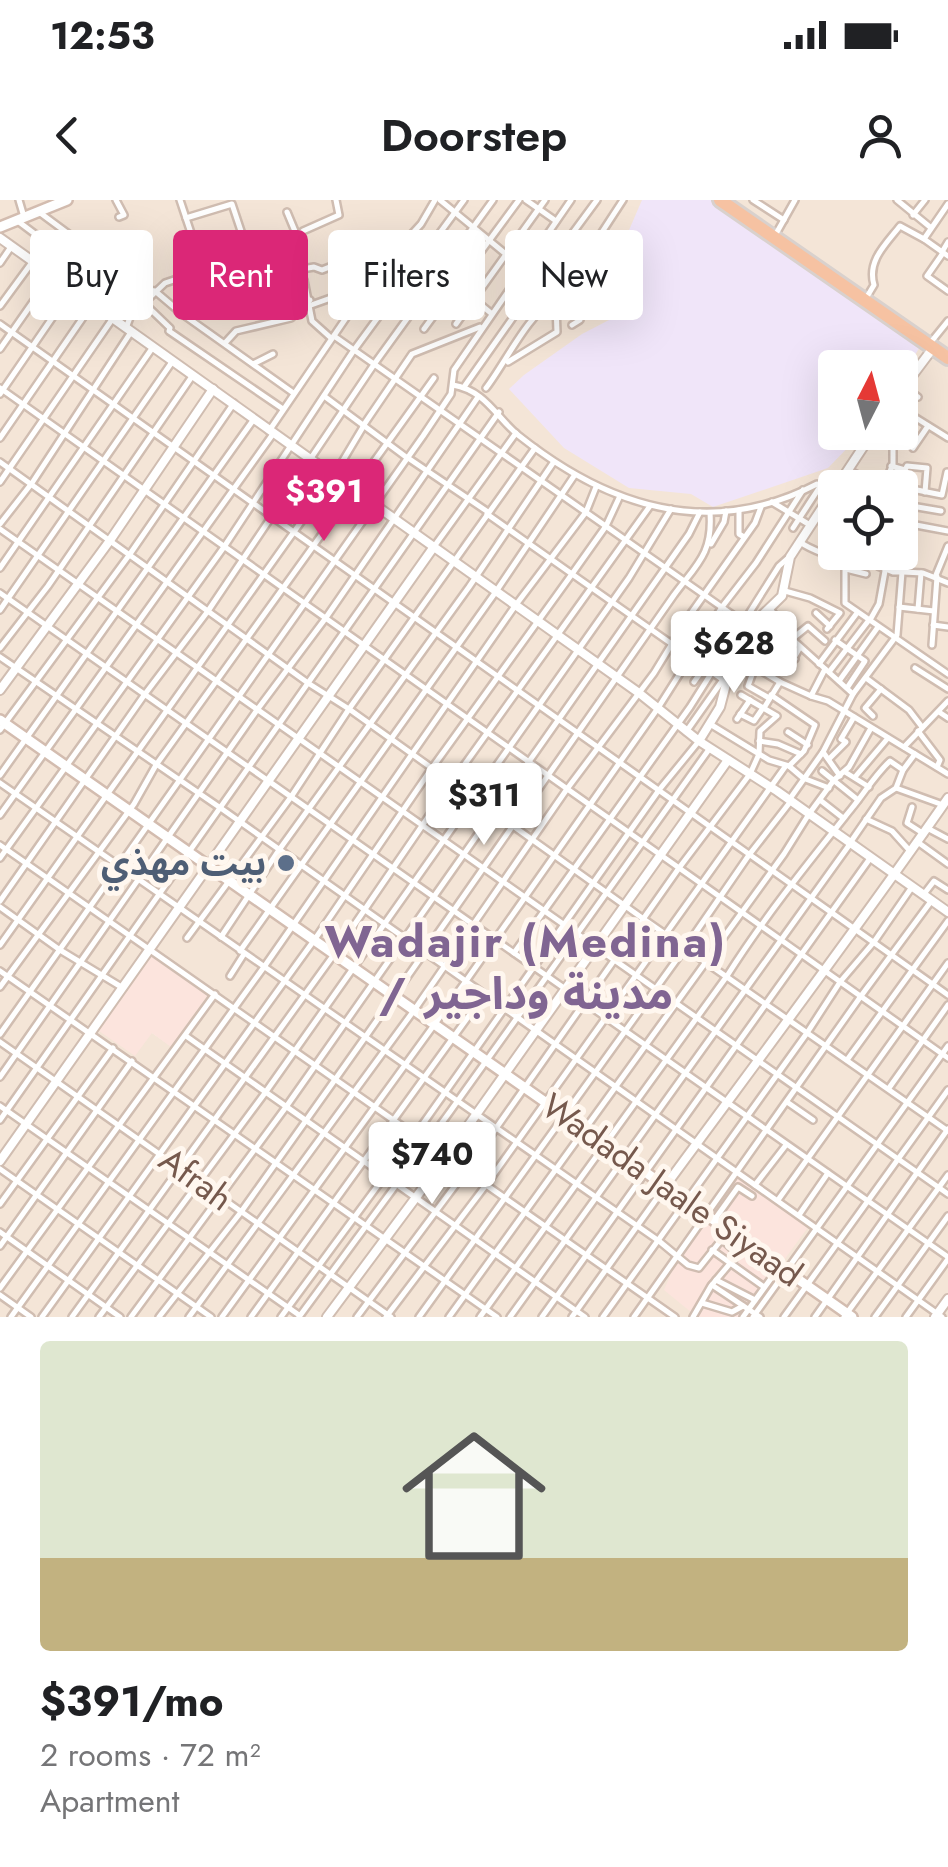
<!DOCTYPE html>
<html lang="en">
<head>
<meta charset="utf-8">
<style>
  :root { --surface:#fff; --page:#f2f2f2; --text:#202124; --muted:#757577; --accent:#db2777 }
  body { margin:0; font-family:Jost,"Noto Sans Arabic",sans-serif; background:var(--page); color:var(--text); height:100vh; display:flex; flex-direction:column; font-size:38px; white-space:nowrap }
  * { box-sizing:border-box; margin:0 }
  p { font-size:32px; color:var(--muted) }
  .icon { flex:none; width:55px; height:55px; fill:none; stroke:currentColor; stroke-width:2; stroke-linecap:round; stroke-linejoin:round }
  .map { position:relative; height:1117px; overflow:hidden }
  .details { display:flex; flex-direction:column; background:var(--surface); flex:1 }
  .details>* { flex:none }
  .top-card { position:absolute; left:30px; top:30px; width:890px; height:90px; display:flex; gap:20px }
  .needle { width:65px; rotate:6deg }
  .controls { position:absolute; left:818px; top:150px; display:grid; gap:20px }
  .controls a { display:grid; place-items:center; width:100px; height:100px; border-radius:10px; background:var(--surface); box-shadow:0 10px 40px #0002; font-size:50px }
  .price { position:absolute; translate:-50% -85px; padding:0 22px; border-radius:10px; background:#fff; color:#222; font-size:32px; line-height:65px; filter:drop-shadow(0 2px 5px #0008) }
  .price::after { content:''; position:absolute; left:50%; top:60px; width:30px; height:22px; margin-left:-15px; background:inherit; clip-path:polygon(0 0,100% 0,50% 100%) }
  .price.selected { background:var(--accent); color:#fff }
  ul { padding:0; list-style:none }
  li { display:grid; align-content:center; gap:20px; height:530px; padding:0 40px }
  li span { display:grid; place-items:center; height:310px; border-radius:10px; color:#555 }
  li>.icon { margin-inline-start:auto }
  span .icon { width:180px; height:180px; fill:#fffc; stroke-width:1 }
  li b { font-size:42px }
  .tag { padding:0 35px; border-radius:10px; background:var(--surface); box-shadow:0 10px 40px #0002; font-size:35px; line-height:90px }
  .tag.selected { background:var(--accent); color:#fff }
  .status { display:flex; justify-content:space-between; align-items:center; height:70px; padding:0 50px; background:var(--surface); direction:ltr }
  .status svg { height:28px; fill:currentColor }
  header { display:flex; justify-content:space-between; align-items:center; height:130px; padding:0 40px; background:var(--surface); font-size:45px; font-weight:600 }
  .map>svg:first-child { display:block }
  .residential { fill:#f4e5d7; fill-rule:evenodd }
  .commercial { fill:#fce4dd }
  .education { fill:#f0e5f9 }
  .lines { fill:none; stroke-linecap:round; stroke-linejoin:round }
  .minor-casing { stroke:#d0bdb1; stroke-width:10 }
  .tertiary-casing { stroke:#d0bdb1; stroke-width:12 }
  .secondary-casing { stroke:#d3bcaf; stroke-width:14 }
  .trunk-casing { stroke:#d9d1cd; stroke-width:18 }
  .minor { stroke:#fff; stroke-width:5 }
  .tertiary { stroke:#fff; stroke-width:8 }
  .secondary { stroke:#fff; stroke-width:9 }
  .trunk { stroke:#f6c2a2; stroke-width:12 }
  .service-dot { fill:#5c6f8a; stroke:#fff7ef; stroke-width:4 }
  .labels { text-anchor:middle; stroke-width:10; stroke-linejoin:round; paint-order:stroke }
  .service-label { font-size:35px; font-weight:bold; fill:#4e5e75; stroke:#fff7ef; text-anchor:end }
  .street-label { font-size:35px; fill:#76594d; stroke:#fff7ef }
  .district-label { font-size:45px; font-weight:bold; letter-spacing:2.5px; fill:#806592; stroke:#fff7ef }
</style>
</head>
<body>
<div class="status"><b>12:53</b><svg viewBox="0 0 49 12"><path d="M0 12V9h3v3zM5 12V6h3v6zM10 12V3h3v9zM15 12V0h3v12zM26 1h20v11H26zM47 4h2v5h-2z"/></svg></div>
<header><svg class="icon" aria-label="back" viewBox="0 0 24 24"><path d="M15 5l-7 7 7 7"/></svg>Doorstep<svg class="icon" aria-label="person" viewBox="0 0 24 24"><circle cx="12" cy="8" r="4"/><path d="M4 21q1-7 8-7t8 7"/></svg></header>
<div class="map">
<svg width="948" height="1117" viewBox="0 0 948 1117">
  <rect width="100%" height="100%" fill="#fcf3e9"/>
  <path class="residential" d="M0,0H948V1117H0ZM835,168H900V232H835ZM835,288H900V352H835ZM153,751L172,847L152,833L130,786Z"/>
  <g class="commercial">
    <polygon points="152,751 210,792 171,847 152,833 135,856 99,831"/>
    <polygon points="737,975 809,1026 742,1117 697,1117 664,1090 679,1055"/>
  </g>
  <polygon class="education" points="642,0 712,0 921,145 900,180 900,168 835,168 835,232 862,233 828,268 713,307 691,294 629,288 564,248 509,189 524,175 582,134 611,119 628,94 612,68 611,55 626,37"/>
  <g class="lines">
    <defs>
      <g id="minor">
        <polyline points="19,0 24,17"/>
        <polyline points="116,0 124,15 119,17"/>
        <polyline points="180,0 203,69"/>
        <polyline points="440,0 524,69 523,72 554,93"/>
        <polyline points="464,0 354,150 750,427"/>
        <polyline points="526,0 556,21"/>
        <polyline points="753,0 784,20"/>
        <polyline points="897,0 930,27"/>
        <polyline points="948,4 924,39 948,56"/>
        <polyline points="39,12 116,69 148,90 155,91 181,113 292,192"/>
        <polyline points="287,12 297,36"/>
        <polyline points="913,15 925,0"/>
        <polyline points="186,18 232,4 249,55"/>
        <polyline points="19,22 59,52 90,68 123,92 134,107"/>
        <polyline points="777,32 795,0"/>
        <polyline points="361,38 367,57 378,71"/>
        <polyline points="295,40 295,67 304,80 312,121 331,138"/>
        <polyline points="407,40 423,57 492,114"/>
        <polyline points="942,52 948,42"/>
        <polyline points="943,53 927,76 948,91"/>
        <polyline points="0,63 11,47"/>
        <polyline points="256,69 266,99 286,106 310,100"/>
        <polyline points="296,70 314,67 322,70 365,53"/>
        <polyline points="600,76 591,53 593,46 623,0"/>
        <polyline points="605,86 611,85 616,93"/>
        <path d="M868,95L874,85C867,61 885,45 900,26L924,39"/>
        <polyline points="144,103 170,128 169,131 283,209"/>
        <polyline points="0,106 33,61"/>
        <polyline points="557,109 594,100 606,88 600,78 567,74"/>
        <path d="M186,116C206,109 223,97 245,92"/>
        <polyline points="0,124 948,795"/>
        <polyline points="456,124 545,0"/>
        <polyline points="572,125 580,120 580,104"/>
        <polyline points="126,128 134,107 144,103 165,83 299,38 303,31 339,15 336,0"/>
        <polyline points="424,129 519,0"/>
        <polyline points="931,142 948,121"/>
        <polyline points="225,143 236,131 291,118 300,109 342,94 364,92"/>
        <polyline points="0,149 51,76"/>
        <polyline points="508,162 557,132 556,106"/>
        <polyline points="253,164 273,154"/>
        <path d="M453,185C486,191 496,217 518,235C608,307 709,340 817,284L832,293"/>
        <polyline points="464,187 526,99 530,98 542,108"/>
        <polyline points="904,187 918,197"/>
        <polyline points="0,188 948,858"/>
        <path d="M486,188C504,165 530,111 554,101V93L573,66V62L558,53L597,0"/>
        <polyline points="0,194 72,89"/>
        <polyline points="324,196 406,257"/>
        <polyline points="900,208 948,238"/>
        <polyline points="900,220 905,223"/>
        <polyline points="363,226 412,154 480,127"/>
        <polyline points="269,231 378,71 421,24 435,0"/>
        <polyline points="0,238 93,103"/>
        <polyline points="913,248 928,226"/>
        <polyline points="408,258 488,312"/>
        <polyline points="0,262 308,483 349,509 645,720 948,931"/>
        <polyline points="891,266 905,270 907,266 927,268 925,292"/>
        <polyline points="848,270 868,280"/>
        <polyline points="0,282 113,118"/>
        <polyline points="902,287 942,295 947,272"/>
        <polyline points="883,288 893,264 893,236"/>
        <polyline points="772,302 810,325"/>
        <polyline points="900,304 941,311"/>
        <polyline points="739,310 739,334 744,337"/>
        <polyline points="487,314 572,374 606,326 619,298"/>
        <polyline points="900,322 948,331"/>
        <polyline points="0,324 32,283 131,132"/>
        <polyline points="793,328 821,285"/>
        <polyline points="0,329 948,994"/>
        <polyline points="827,340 834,320"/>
        <path d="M800,342C815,353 834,355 845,365V403L948,474"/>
        <polyline points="711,344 724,322 726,311"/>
        <polyline points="433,348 516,233"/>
        <polyline points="850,354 873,355"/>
        <polyline points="0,368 153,147"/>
        <polyline points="846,369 866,374"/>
        <polyline points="903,372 923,373 948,383"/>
        <polyline points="936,375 948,346"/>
        <polyline points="785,391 810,398 840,413 827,429"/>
        <polyline points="0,393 948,1057"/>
        <polyline points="899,407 934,411"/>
        <polyline points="918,409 921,373"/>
        <polyline points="0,410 172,162"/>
        <polyline points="771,410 792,439 853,494 823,552 789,600"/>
        <polyline points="816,413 830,426"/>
        <polyline points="870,420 879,404 885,371"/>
        <polyline points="933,425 948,427"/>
        <polyline points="752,426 795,459"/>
        <polyline points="792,439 808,426 825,441"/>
        <polyline points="835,440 865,461 847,488"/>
        <polyline points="745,443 756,444 775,456"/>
        <polyline points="932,445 937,377"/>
        <polyline points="0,448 48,386 193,175"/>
        <polyline points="0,457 222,609 942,1117"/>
        <polyline points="738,457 780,482 811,496 825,469"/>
        <polyline points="699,464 709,450 722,455"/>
        <polyline points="819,464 857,413"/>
        <polyline points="790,465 800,447"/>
        <polyline points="915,468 948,489"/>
        <polyline points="829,472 869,420"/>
        <polyline points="752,475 748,486 769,498"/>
        <polyline points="866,478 909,510 922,527"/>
        <polyline points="839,481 878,427"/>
        <polyline points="694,482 704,468"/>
        <polyline points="853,494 897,435 902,372 893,372 878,366 874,352"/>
        <polyline points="771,495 815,525 804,551 789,566"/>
        <polyline points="811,496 828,501 948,574"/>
        <polyline points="764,508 780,482"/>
        <polyline points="939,512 948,518"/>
        <polyline points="740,514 754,521 763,508"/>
        <polyline points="873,516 865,508 881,489"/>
        <polyline points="737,519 750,500"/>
        <polyline points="710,524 769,560 789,566 803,578 829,588"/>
        <polyline points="0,530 130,354 234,203"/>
        <polyline points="918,531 940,560 937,567"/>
        <polyline points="686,532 722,481"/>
        <polyline points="788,532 808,545"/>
        <polyline points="759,541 778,544 801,554"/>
        <polyline points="904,547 948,501"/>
        <polyline points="823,552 840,576"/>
        <polyline points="829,559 846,542 841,539 854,517"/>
        <polyline points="822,571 858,600"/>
        <polyline points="845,572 869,587"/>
        <polyline points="0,575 254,219"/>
        <polyline points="855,577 888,538"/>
        <polyline points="0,583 659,1041 688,1065 699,1068 722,1039 738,1054 711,1086 693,1117"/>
        <polyline points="896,588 943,605"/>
        <polyline points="820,600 843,618"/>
        <polyline points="912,607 907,623 924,634"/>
        <polyline points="0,615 273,234"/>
        <polyline points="866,619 892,631 910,651"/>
        <polyline points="929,629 948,639"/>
        <polyline points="850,643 881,598 896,588 903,570 915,554"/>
        <polyline points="919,643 948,664"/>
        <polyline points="0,645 675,1117"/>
        <polyline points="0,658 224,347 354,150 334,136"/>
        <polyline points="924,694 934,681 948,690"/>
        <polyline points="0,701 145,494 208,411 375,163 493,0"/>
        <polyline points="0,707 60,750 123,788"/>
        <polyline points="221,737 279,650 469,387 553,263"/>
        <polyline points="187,738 291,597 349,509 535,248"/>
        <polyline points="0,745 333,277 363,227"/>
        <polyline points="240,751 495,393 574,276"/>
        <polyline points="514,753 690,507 779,366 788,358"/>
        <polyline points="0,771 497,1117"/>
        <polyline points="230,776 244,754"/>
        <polyline points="0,787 134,604 156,565 434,178"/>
        <polyline points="0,834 423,236 451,194 454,170 571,0"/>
        <polyline points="186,836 585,1117"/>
        <polyline points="0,842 391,1117"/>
        <polyline points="847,860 948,721"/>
        <polyline points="0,877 257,510 325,419 478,197"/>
        <polyline points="889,888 948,805"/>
        <polyline points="787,902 813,920"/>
        <polyline points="0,906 299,1115"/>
        <polyline points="0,920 499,212"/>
        <polyline points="0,969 211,1117"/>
        <polyline points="755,985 786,945"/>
        <polyline points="778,1000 948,763"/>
        <polyline points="0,1004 113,848"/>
        <polyline points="799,1015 828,973"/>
        <polyline points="715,1019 738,987 752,996"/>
        <polyline points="0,1032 120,1117"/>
        <polyline points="0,1046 132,861"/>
        <polyline points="712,1050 764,1087"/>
        <polyline points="716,1080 755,1100"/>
        <polyline points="712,1085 760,1117"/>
        <polyline points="0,1088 215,794"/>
        <polyline points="0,1095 31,1117"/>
        <polyline points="702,1103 732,1112 743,1106"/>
        <polyline points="11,1117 264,767 515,406 586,312 596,287"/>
        <polyline points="42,1117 315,739 432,568 572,374 726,482"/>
        <polyline points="72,1117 335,753 452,582 650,306"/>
        <polyline points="99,1117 265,893 629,378 671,309"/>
        <polyline points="131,1117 286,907 689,334 700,312"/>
        <path d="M159,1117L241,1012L366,836L674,395C696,365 713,354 710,313"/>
        <polyline points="189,1117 415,809 567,589 654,473 687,419 755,323 761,307"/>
        <polyline points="222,1117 466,781 658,508 722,407 756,363 803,290"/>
        <polyline points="251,1117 484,795"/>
        <polyline points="281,1117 415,935 659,590 699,541"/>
        <polyline points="299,1117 449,913 710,548"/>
        <polyline points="357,1117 466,971 679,668 750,574 759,554 760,531 777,516 741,495"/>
        <polyline points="386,1117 486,985 785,567"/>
        <polyline points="419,1117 685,748 749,655 791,601"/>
        <polyline points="449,1117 784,654 809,614 834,580 849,567 871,528"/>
        <path d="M480,1117L727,776C765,716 808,663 852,608C865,592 875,575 890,561L903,570"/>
        <polyline points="510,1117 850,644"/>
        <polyline points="542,1117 871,657"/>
        <polyline points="572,1117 665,987"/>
        <polyline points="603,1117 807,833 840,782 874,742 912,687"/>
        <polyline points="634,1117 861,796 932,700"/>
        <polyline points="743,1117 775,1073"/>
        <polyline points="753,1117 948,846"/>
        <polyline points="784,1117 948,890"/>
        <polyline points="815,1117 948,929"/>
        <polyline points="844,1117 948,975"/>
        <polyline points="875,1117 948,1016"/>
        <polyline points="906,1117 948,1059"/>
      </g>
      <g id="tertiary">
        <polyline points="0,38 639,493 699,541 777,591 948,712"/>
        <polyline points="900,192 933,148"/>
        <polyline points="836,288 873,232"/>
        <polyline points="0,490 111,339 213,189"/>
        <polyline points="699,541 720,507 730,469 750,427 782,396 790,357 835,288"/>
        <polyline points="0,961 433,348"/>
        <path d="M666,985C761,856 857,729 948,598"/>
        <polyline points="327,1117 446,957 728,560"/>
        <polyline points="935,1117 948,1099"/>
      </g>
      <g id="secondary">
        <polyline points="0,27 67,0"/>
        <polyline points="0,520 852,1117"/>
      </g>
      <polyline id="trunk" points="720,0 948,158"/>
    </defs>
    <use href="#minor" class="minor-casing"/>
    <use href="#tertiary" class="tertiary-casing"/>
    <use href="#secondary" class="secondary-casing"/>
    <use href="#trunk" class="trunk-casing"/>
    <use href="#minor" class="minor"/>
    <use href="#tertiary" class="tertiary"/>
    <use href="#secondary" class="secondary"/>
    <use href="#trunk" class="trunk"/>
  </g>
  <circle class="service-dot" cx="286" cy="663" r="10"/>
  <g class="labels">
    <g class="service-label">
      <text x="266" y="675">بيت مهذي</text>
    </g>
    <g class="street-label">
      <text transform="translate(196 979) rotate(36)" y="12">Afrah</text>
      <text transform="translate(672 990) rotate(35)" y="12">Wadada Jaale Siyaad</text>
    </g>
    <g class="district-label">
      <text x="526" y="757">Wadajir (Medina)<tspan x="526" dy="52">/ مدينة وداجير</tspan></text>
    </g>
  </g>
</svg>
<div class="controls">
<a><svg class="needle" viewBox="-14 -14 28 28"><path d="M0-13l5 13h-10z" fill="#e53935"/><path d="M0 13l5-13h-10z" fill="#757577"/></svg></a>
<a><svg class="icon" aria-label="locate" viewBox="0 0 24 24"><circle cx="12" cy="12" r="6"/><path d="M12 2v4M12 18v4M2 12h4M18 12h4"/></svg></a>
</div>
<b class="price selected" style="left:324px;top:344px">$391</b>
<b class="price" style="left:734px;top:496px">$628</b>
<b class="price" style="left:484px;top:648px">$311</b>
<b class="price" style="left:432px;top:1007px">$740</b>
<div class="top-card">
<a class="tag">Buy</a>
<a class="tag selected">Rent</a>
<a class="tag">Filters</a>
<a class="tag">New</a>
</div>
</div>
<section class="details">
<ul>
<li><span style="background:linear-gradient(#dfe7d0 70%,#c2b280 0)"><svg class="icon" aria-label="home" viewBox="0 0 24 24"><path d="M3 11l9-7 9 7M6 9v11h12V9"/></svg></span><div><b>$391/mo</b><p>2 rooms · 72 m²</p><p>Apartment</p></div></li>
</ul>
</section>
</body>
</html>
